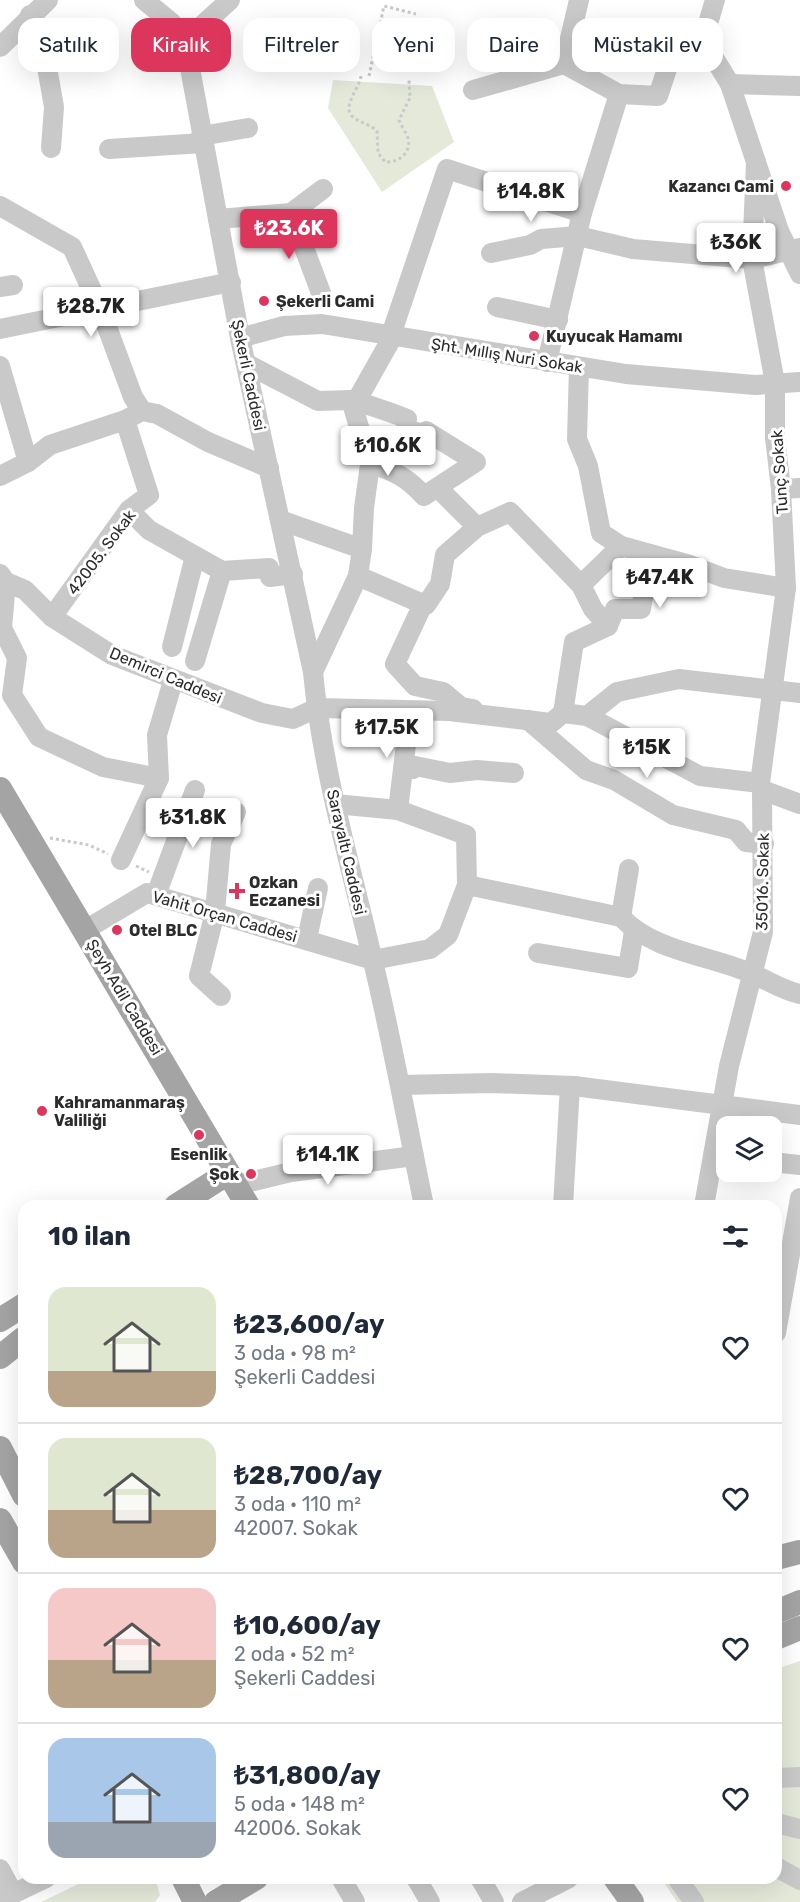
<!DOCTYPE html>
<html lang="tr">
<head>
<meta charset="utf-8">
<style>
  :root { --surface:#fff; --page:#f6f6f7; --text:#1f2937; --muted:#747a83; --line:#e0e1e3; --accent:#dc365c }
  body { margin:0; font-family:Rubik,sans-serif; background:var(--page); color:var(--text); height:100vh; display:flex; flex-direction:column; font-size:22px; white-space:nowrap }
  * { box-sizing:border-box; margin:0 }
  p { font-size:20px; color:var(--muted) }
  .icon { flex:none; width:33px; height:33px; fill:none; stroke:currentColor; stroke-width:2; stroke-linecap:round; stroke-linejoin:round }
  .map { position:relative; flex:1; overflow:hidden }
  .sheet { position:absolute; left:18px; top:1200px; width:764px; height:684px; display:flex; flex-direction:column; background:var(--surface); border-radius:18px; box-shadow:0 6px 24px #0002 }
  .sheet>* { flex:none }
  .banner { position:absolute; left:18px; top:18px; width:765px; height:54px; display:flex; gap:12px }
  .fabs { position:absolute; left:716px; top:1116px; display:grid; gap:12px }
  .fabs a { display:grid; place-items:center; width:66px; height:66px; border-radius:12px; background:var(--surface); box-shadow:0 6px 24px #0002; font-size:30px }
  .price { position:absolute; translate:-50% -51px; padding:0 14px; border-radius:6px; background:#fff; color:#222; font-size:20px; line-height:39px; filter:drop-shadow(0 2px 3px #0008) }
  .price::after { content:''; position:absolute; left:50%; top:36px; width:18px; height:14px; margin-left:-9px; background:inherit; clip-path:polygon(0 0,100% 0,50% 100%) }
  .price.active { background:var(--accent); color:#fff }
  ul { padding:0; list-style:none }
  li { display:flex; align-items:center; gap:18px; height:150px; padding:0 30px }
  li+li { border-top:2px solid var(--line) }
  li span { display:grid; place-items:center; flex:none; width:168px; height:120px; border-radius:18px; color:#555 }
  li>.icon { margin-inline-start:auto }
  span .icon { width:72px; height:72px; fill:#fffc; stroke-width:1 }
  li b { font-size:26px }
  h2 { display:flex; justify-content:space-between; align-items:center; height:72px; padding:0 30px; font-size:26px }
  .pill { padding:0 21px; border-radius:18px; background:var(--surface); box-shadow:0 6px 24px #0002; font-size:21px; line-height:54px }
  .pill.active { background:var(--accent); color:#fff }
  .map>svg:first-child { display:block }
  .green { fill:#e5e9da }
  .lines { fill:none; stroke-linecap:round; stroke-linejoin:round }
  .path { stroke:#c9c9c9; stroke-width:3; stroke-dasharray:3 3; stroke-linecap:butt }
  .minor { stroke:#c9c9c9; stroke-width:20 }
  .major { stroke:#a4a4a4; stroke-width:24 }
  .poi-dot { fill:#dc365c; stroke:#fff; stroke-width:2 }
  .labels { text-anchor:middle; stroke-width:6; stroke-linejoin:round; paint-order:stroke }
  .poi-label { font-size:16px; font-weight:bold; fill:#2c2c2c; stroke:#fff; text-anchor:start }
  .street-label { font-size:16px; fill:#2c2c2c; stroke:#fff }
</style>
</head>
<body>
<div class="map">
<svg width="800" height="1902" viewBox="0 0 800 1902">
  <rect width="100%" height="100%" fill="#fff"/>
  <g class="green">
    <polygon points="333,80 432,86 454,142 382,192 328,108"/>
    <polygon points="800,1661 800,1902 677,1902 661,1878 776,1878 776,1669"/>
    <polygon points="91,1878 155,1878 160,1895 155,1902 41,1902"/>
  </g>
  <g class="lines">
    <g class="path">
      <path d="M361,76C360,87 342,106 352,116C359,123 370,124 377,131L378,153L385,162C398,163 412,153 408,138C406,132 401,126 399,120L410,98L409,80"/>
      <polyline points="369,76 384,6 416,14"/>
      <polyline points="50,838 89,845 108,854"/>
      <polyline points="136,866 149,872"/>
    </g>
    <g class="minor">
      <path d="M144,0L172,23L185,41L240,338L313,672C322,769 350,863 372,957C392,1040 407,1123 424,1206"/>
      <polyline points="579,0 564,64 619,94 658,96 668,66 703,40 715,0"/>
      <polyline points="30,15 36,44 47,67 54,107 51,148"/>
      <polyline points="703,40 730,84 779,231 800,274"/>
      <polyline points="185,41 230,0"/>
      <polyline points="0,47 48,0"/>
      <polyline points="730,84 800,86"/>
      <polyline points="473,90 564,64"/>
      <polyline points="201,136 248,128"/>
      <polyline points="109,149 203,143"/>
      <polyline points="756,162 752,259 775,383 775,437 781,489 786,588 760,783"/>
      <polyline points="0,206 72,247 100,308 133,397 142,411"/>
      <polyline points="291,213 321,293"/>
      <polyline points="218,219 291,213 323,189"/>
      <polyline points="491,253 530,245 541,239 578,236 633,249 752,259 800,248"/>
      <polyline points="0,287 13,285"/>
      <polyline points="497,307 558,320"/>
      <polyline points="0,329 231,282"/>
      <polyline points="391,335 447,169 582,213"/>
      <polyline points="240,338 284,326 322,324 626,374 755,385 800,382"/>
      <polyline points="547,362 582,213 619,94"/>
      <polyline points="247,364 318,401 351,400 370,464 364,508 362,549 358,576 313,672"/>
      <polyline points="0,366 28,462"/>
      <polyline points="579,367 577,439 588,466 601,533 621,546 690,565 724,578 786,588"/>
      <path d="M351,400C354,400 402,416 407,419L406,428L423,435L426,431L476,462L424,496C408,478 393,470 370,464"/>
      <polyline points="357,400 393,336"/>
      <polyline points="0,476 28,462 50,445 125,420 142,411 157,414 208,442 269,468"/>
      <polyline points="438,488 477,527"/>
      <polyline points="781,489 800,488"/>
      <polyline points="129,510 149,530 222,571 269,568 270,577 293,574"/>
      <polyline points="280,520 362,549"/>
      <polyline points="0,574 6,582 25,590 52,617 112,655 262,713 293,719 317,708 449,711 551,723 563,713"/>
      <polyline points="358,576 423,604 395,664 415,686 443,692 461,707 473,709"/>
      <polyline points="6,582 2,628 17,658 12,695 39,737 103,767 159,778"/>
      <polyline points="581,585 621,546"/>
      <polyline points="423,604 426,605 440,584 445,555 477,527 510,512 581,585 593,609 608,626"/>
      <polyline points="52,617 129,510 149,495 125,420"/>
      <polyline points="172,647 195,556"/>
      <polyline points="195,661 222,571"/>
      <polyline points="563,713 587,716 617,692 679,679 800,693"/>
      <polyline points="563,713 574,642 608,626 615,609 641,609 645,584 656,556"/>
      <polyline points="587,716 700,776 760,783 762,790 800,804"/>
      <polyline points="528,720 586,770 614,780 673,815 736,830 746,842 764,844"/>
      <polyline points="406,765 407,768 413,769 415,766 450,773 477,770 514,773"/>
      <polyline points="398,810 410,712"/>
      <polyline points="121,860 159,778 157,735 173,681"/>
      <path d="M467,885L621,917C654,952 710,955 753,974C769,981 782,990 800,994"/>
      <polyline points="156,895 195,790"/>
      <polyline points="621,917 629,869"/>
      <polyline points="85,930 147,893 373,960 430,949 448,935 467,885 466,835 398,810 335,804"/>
      <polyline points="307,939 318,888"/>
      <polyline points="538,953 628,968 634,931"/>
      <polyline points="221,996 199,976 215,912 221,844 236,812"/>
      <polyline points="401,1085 492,1083 574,1086 800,1115"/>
      <polyline points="771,1162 800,1165"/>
      <polyline points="237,1185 291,1172 414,1156"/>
      <polyline points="563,1206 570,1086"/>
      <polyline points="704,1206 729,1066 763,932 762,790"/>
      <polyline points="776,1333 800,1198"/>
      <polyline points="776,1778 800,1777"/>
      <polyline points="776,1823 800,1829"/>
      <polyline points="776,1867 800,1880"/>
      <polyline points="0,1869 13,1893"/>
      <polyline points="341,1878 355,1902"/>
      <polyline points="416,1878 430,1902"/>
      <polyline points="480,1878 494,1902"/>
      <polyline points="677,1878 694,1902"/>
      <polyline points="0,1900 46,1878"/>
      <polyline points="522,1902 569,1878"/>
    </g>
    <g class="major">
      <polyline points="0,789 248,1206"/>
      <polyline points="176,1206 228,1173"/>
      <polyline points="0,1320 24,1305"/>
      <polyline points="0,1357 24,1338"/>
      <polyline points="0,1448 24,1495"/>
      <polyline points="0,1520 24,1562"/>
      <polyline points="776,1558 800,1552"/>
      <polyline points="776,1612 800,1602"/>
      <polyline points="776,1638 800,1628"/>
      <polyline points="183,1878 195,1902"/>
      <polyline points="615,1878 632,1902"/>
      <polyline points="216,1902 256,1878"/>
    </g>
  </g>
  <g class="poi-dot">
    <circle cx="786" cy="186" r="6"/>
    <circle cx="264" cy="301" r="6"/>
    <circle cx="534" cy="336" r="6"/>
    <path d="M234 882h6v6h6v6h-6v6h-6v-6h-6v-6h6z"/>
    <circle cx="117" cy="930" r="6"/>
    <circle cx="42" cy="1111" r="6"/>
    <circle cx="199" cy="1135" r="6"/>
    <circle cx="251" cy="1174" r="6"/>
  </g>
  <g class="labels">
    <g class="poi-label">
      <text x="774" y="192" text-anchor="end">Kazancı Cami</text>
      <text x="276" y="307">Şekerli Cami</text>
      <text x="546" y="342">Kuyucak Hamamı</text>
      <text x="249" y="888">Ozkan<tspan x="249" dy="18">Eczanesi</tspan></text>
      <text x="129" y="936">Otel BLC</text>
      <text x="54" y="1108">Kahramanmaraş<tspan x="54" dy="18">Valiliği</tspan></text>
      <text x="199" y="1160" text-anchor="middle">Esenlik</text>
      <text x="239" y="1180" text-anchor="end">Şok</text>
    </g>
    <g class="street-label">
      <text transform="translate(507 355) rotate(9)" y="6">Şht. Mıllış Nuri Sokak</text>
      <text transform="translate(249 375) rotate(78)" y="6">Şekerli Caddesi</text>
      <text transform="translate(779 472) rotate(-94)" y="6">Tunç Sokak</text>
      <text transform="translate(101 552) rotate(-53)" y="6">42005. Sokak</text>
      <text transform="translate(166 675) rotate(23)" y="6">Demirci Caddesi</text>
      <text transform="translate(347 852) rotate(77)" y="6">Sarayaltı Caddesi</text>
      <text transform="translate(762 882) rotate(-89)" y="6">35016. Sokak</text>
      <text transform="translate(225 916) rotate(16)" y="6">Vahit Orçan Caddesi</text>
      <text transform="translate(125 997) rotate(59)" y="6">Şeyh Adil Caddesi</text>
    </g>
  </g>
</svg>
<div class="fabs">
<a><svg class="icon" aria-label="layers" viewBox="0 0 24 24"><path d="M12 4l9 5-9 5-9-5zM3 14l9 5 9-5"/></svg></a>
</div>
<b class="price" style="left:531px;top:223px">₺14.8K</b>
<b class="price active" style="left:289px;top:260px">₺23.6K</b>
<b class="price" style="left:736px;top:274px">₺36K</b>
<b class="price" style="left:91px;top:338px">₺28.7K</b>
<b class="price" style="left:388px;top:477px">₺10.6K</b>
<b class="price" style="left:660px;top:609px">₺47.4K</b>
<b class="price" style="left:387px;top:759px">₺17.5K</b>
<b class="price" style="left:647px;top:779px">₺15K</b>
<b class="price" style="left:193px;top:849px">₺31.8K</b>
<b class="price" style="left:328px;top:1186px">₺14.1K</b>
<div class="banner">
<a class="pill">Satılık</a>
<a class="pill active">Kiralık</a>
<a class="pill">Filtreler</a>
<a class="pill">Yeni</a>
<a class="pill">Daire</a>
<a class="pill">Müstakil ev</a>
</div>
<section class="sheet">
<h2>10 ilan<svg class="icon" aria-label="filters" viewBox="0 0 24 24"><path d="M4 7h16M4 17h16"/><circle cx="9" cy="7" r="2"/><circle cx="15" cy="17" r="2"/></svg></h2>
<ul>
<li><span style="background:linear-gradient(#dfe7d0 70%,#b9a48a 0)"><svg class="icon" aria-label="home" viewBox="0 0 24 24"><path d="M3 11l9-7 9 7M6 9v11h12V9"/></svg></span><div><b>₺23,600/ay</b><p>3 oda · 98 m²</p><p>Şekerli Caddesi</p></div><svg class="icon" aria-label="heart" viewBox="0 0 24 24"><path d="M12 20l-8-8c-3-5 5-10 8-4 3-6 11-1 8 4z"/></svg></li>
<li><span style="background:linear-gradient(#dfe7d0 60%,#b9a48a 0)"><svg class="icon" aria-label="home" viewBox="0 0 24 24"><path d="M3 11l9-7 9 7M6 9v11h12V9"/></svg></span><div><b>₺28,700/ay</b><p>3 oda · 110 m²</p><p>42007. Sokak</p></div><svg class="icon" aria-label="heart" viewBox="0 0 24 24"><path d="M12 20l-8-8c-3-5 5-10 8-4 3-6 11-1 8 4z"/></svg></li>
<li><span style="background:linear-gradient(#f6c9c9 60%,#b9a48a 0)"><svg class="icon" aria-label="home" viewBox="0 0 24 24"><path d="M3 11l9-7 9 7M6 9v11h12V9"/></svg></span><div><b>₺10,600/ay</b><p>2 oda · 52 m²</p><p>Şekerli Caddesi</p></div><svg class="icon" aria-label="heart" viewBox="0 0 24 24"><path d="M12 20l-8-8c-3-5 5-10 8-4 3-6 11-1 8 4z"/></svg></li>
<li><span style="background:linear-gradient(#a9c7e8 70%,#9aa5b1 0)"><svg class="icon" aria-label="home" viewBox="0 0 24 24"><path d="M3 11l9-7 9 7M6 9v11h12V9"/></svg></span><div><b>₺31,800/ay</b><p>5 oda · 148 m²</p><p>42006. Sokak</p></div><svg class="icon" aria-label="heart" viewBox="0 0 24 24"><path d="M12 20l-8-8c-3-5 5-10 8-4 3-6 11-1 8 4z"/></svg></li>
</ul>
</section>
</div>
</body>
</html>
